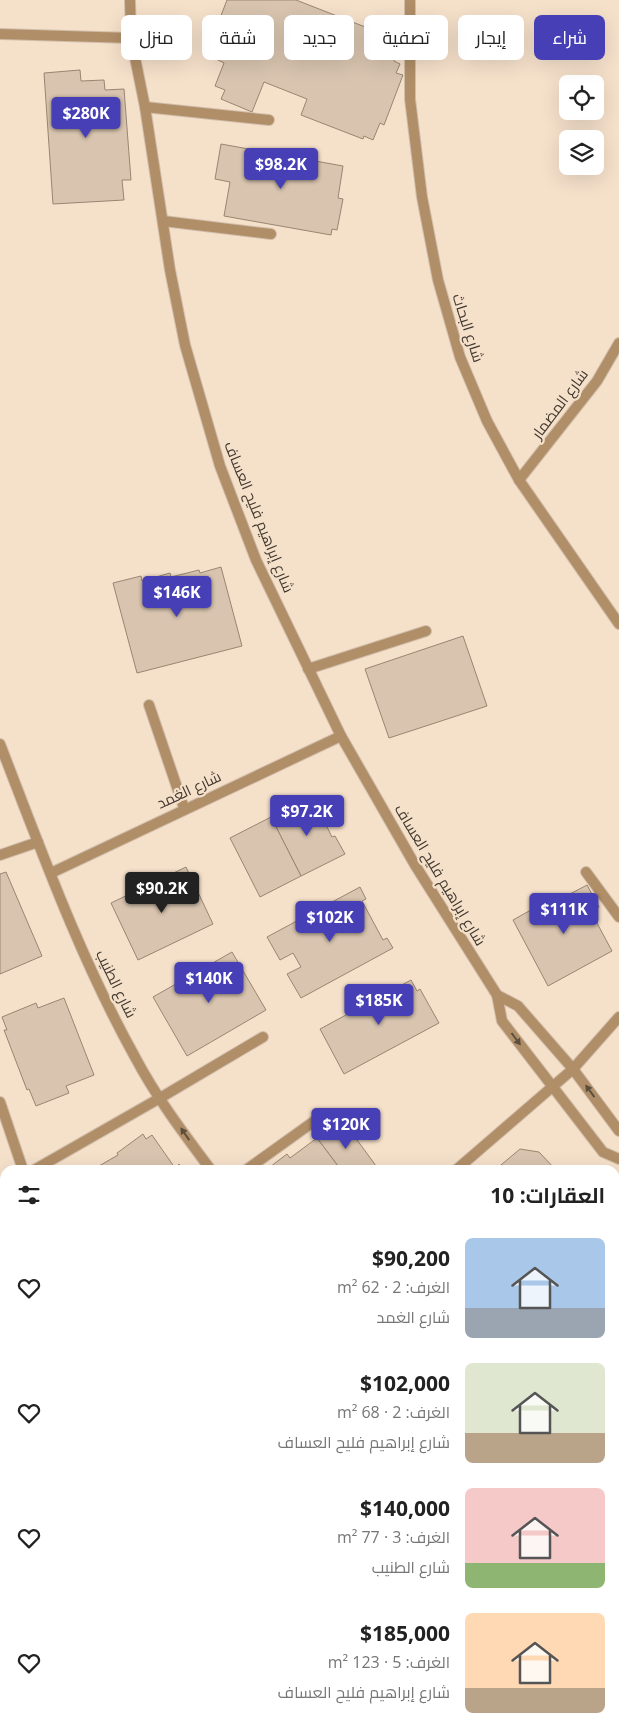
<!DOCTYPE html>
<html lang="ar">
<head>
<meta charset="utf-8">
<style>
  :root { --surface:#fff; --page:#f6f6f6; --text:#222; --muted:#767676; --accent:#473fb6 }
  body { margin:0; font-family:"Open Sans",Cairo,sans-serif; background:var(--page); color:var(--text); direction:rtl; height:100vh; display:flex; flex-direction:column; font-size:19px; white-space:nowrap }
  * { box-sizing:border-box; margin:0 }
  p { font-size:16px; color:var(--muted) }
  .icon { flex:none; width:28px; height:28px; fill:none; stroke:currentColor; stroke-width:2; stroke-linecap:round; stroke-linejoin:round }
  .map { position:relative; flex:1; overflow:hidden; direction:ltr }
  .panel { position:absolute; left:0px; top:1165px; width:620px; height:570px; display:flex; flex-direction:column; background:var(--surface); border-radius:15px 15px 0 0; box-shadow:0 5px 20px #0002; direction:rtl }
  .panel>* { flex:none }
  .banner { position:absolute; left:15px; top:15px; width:590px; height:45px; direction:rtl; display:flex; gap:10px }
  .tools { position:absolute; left:559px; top:75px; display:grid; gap:10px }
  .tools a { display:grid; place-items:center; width:45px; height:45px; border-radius:8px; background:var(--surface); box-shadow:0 5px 20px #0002; font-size:25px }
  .price { position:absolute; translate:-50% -42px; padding:0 11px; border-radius:5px; background:var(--accent); color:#fff; font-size:16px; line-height:32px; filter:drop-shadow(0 1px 2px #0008) }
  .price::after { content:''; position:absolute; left:50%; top:30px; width:15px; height:11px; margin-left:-8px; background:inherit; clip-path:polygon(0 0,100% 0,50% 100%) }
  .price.selected { background:#222; color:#fff }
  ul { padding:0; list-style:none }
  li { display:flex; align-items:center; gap:15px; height:125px; padding:0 15px }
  li span { display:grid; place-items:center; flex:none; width:140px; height:100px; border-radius:8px; color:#555 }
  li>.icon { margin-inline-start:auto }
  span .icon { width:60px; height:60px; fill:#fffc; stroke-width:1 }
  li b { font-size:21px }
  h2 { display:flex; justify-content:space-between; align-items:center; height:60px; padding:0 15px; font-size:21px }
  .chip { padding:0 18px; border-radius:8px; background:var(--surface); box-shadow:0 5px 20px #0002; font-size:18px; line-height:45px }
  .chip.selected { background:var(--accent); color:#fff }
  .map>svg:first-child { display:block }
  .building { fill:#d8c4af; stroke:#998672 }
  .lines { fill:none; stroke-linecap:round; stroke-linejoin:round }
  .service-casing { stroke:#d1beab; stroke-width:12 }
  .minor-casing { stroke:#d1beab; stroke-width:12 }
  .tertiary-casing { stroke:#d1beab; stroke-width:12 }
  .service { stroke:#b08e68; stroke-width:10 }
  .minor { stroke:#b08e68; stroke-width:10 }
  .tertiary { stroke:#b08e68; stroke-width:10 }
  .oneway { fill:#5c4e3d }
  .labels { text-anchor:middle; stroke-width:4.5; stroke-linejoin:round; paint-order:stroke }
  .street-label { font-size:15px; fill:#40382f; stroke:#f5e0ca }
</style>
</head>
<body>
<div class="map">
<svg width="619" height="1735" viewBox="0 0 619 1735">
  <rect width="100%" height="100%" fill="#f5e0ca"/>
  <g class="building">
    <polygon points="227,0 296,0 396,39 390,53 395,55 394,61 400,64 396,73 403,75 384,125 380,123 373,140 364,136 363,139 301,115 307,99 264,82 252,112 221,99 225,90 215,86 224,63 216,59 220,48 210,44"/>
    <polygon points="80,70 81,81 104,80 105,90 124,89 131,180 122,180 124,200 53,204 44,73"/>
    <polygon points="221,144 343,166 338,198 343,199 337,230 332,229 331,235 224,216 230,182 215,179"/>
    <polygon points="221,567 242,646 137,673 113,583 141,576 142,581 170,573 171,577 199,570 200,573"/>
    <polygon points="463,636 487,706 389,738 365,669"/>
    <polygon points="312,797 332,837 335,836 345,854 301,876 271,817"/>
    <polygon points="271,817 301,876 260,897 230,838"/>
    <polygon points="186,867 213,924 138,960 111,903"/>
    <polygon points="6,872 42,956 0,974 0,874"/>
    <polygon points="587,885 599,907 591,912 612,951 548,986 513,920 547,901 549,905"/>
    <polygon points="360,887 366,899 362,901 383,940 387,938 393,948 301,998 287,974 301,967 293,953 280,960 267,937"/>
    <polygon points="232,952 266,1010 187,1056 153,997"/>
    <polygon points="411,980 417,991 420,989 439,1023 344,1074 320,1029"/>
    <polygon points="64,998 94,1075 66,1086 69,1093 36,1106 29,1089 27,1090 4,1030 7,1030 2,1017 36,1003 38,1008"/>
    <polygon points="340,1122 349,1135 352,1133 379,1170 341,1170 317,1138"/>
    <polygon points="143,1134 146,1139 152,1135 175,1168 179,1164 183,1170 92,1170 118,1155 117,1153"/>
    <polygon points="317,1138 341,1170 266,1170 287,1154 290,1158"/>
    <polygon points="520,1149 539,1152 556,1170 495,1170"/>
    <polygon points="615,1243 619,1248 619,1324 615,1319"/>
    <polygon points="0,1556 5,1568 5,1580 0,1582"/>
  </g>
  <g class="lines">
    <defs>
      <g id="service">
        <polyline points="145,107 269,120"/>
        <polyline points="163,221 271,234"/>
        <polyline points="308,669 426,631"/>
        <polyline points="149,705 184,808"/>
        <polyline points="0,855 38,842"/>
        <polyline points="586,872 619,917"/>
        <polyline points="160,1098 263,1037"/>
        <polyline points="246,1170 320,1117"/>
        <polyline points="0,1528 5,1539"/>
      </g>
      <g id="minor">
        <polyline points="410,0 410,99 422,197 438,280 460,357 487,421 519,480 619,624"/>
        <polyline points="0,34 131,38"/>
        <polyline points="519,480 597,381 619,343"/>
        <path d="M0,744C41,850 80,958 135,1057C156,1097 184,1134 211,1170"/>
        <polyline points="51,873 341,736"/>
        <polyline points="0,1102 23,1170"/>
        <polyline points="34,1170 160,1098"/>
        <polyline points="456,1170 573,1069 619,1017"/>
        <polyline points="0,1471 5,1469"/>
        <polyline points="615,1487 619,1490"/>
        <polyline points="381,1730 385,1735"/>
        <polyline points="125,1735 132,1730"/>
      </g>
      <g id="tertiary">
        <polyline points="130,0 131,38 145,107 170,270 185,345 220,466 256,560 341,736 415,865 497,995 502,1021 603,1152 619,1159"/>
        <polyline points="497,995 518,1006 573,1069 619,1131"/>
      </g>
    </defs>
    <use href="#service" class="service-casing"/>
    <use href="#minor" class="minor-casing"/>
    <use href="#tertiary" class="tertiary-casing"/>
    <use href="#service" class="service"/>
    <use href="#minor" class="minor"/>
    <use href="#tertiary" class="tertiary"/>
  </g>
  <defs><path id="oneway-solid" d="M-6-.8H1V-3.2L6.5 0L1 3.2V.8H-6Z" transform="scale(1.25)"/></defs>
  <g class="oneway">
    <use href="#oneway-solid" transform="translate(516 1039) rotate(53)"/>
    <use href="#oneway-solid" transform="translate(590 1091) rotate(-126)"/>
    <use href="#oneway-solid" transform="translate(185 1134) rotate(-125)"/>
  </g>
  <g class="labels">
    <g class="street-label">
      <text transform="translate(468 328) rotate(72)" y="5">شارع البحاث</text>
      <text transform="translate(560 404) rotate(-53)" y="5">شارع المضمار</text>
      <text transform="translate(259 517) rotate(68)" y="5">شارع إبراهيم فليح العساف</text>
      <text transform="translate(189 790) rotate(-25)" y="5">شارع الغمد</text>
      <text transform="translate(440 875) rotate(59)" y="5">شارع إبراهيم فليح العساف</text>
      <text transform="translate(116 984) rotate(64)" y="5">شارع الطنيب</text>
    </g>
  </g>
</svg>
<div class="tools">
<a><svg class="icon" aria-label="locate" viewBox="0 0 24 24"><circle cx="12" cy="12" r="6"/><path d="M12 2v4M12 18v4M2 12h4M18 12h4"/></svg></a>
<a><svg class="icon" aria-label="layers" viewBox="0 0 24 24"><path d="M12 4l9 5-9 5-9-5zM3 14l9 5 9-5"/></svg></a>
</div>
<b class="price" style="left:86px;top:139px">$280K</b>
<b class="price" style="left:281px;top:190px">$98.2K</b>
<b class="price" style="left:177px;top:618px">$146K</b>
<b class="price" style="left:307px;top:837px">$97.2K</b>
<b class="price selected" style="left:162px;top:914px">$90.2K</b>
<b class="price" style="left:564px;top:935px">$111K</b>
<b class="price" style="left:330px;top:943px">$102K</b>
<b class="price" style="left:209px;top:1004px">$140K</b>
<b class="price" style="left:379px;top:1026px">$185K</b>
<b class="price" style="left:346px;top:1150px">$120K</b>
<div class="banner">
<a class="chip selected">شراء</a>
<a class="chip">إيجار</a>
<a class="chip">تصفية</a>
<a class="chip">جديد</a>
<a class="chip">شقة</a>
<a class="chip">منزل</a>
</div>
<section class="panel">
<h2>العقارات: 10<svg class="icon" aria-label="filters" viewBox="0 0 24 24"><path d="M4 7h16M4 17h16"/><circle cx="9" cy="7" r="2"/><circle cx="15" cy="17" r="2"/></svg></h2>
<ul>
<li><span style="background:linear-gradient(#a9c7e8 70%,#9aa5b1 0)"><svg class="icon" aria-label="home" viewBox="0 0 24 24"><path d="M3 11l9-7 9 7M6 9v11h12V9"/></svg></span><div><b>$90,200</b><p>الغرف: 2 · 62 m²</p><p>شارع الغمد</p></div><svg class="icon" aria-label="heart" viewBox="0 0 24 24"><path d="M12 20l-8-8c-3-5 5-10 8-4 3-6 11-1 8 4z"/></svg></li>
<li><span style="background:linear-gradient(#dfe7d0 70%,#b9a48a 0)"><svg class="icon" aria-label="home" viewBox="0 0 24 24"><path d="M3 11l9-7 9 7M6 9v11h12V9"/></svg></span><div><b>$102,000</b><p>الغرف: 2 · 68 m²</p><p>شارع إبراهيم فليح العساف</p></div><svg class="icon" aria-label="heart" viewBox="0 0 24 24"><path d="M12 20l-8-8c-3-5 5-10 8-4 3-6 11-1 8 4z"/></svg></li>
<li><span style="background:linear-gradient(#f6c9c9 75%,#8fb573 0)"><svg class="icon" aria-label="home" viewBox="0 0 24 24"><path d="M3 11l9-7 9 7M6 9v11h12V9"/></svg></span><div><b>$140,000</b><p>الغرف: 3 · 77 m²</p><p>شارع الطنيب</p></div><svg class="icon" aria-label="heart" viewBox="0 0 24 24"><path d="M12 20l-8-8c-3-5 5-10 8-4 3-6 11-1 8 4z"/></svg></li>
<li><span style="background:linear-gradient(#ffd9b3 75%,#b9a48a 0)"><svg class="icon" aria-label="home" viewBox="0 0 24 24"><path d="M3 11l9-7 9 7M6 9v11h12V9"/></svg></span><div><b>$185,000</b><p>الغرف: 5 · 123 m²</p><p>شارع إبراهيم فليح العساف</p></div><svg class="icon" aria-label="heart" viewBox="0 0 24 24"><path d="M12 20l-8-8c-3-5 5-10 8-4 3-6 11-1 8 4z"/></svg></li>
</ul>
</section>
</div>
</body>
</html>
